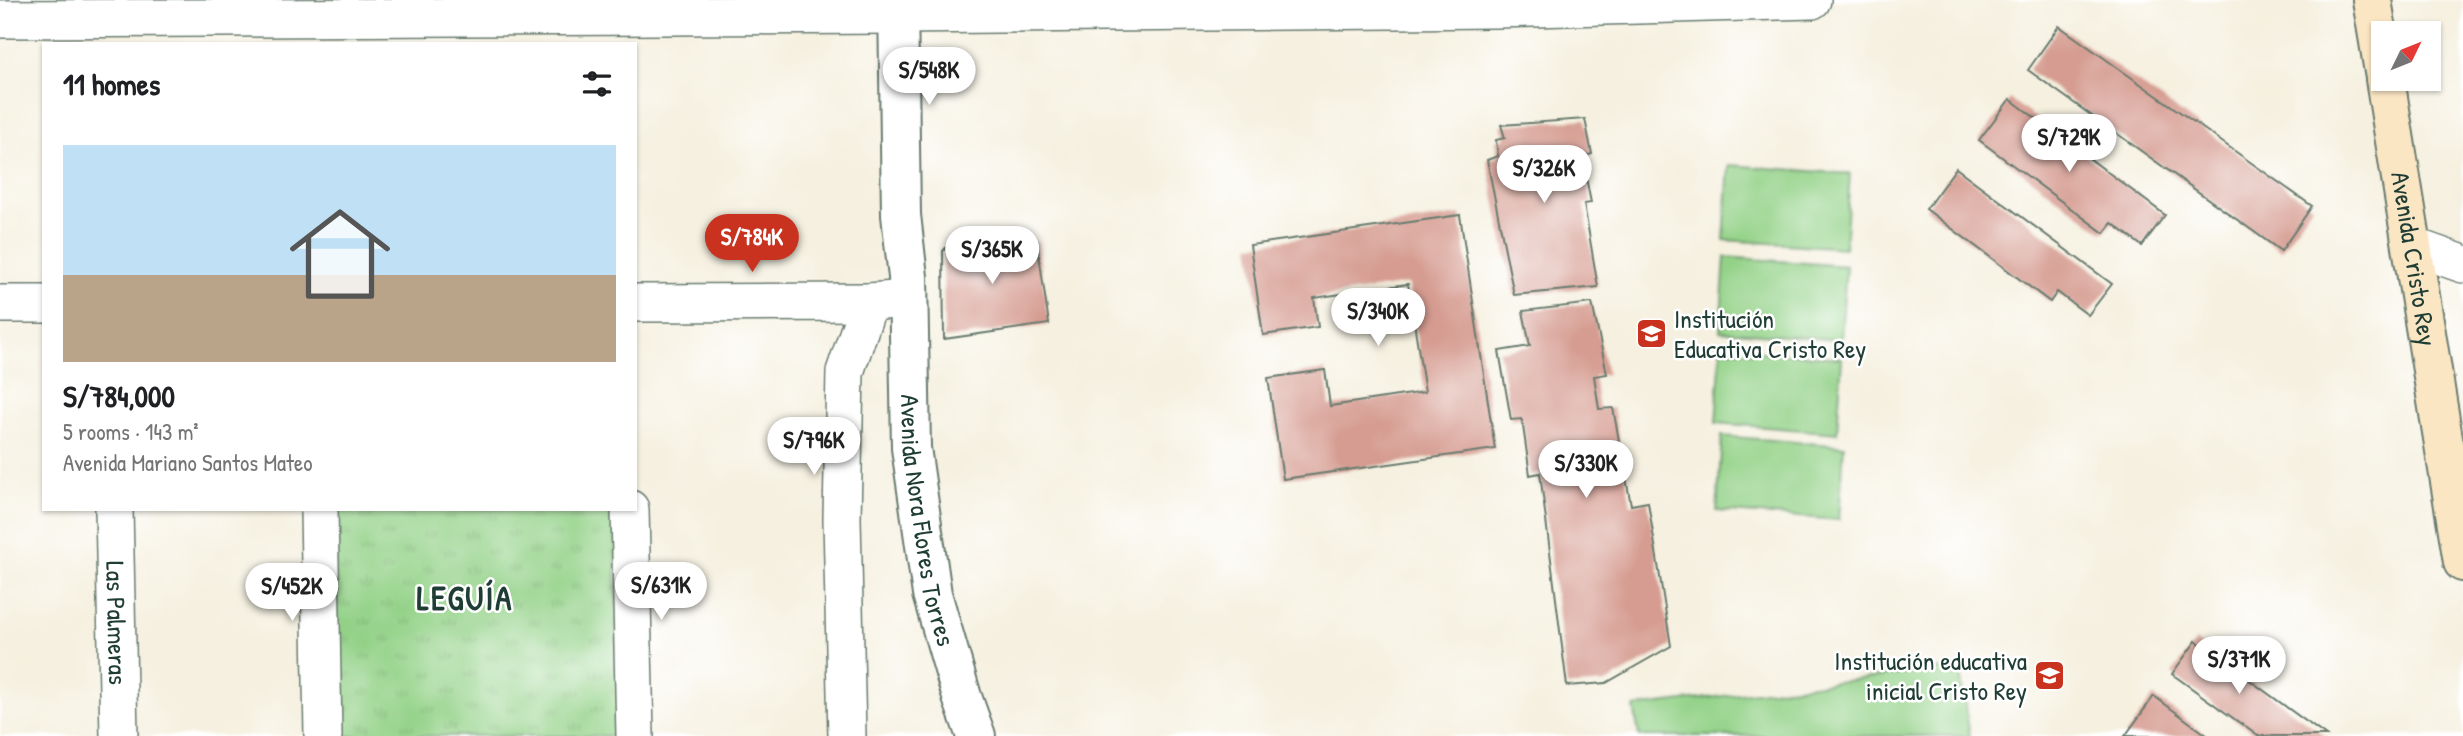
<!DOCTYPE html>
<html lang="en">
<head>
<meta charset="utf-8">
<style>
  :root { --surface:#fff; --page:#f2f2f2; --text:#202124; --muted:#757577; --line:#e0e0e0; --accent:#c8321e }
  body { margin:0; font-family:"Patrick Hand",sans-serif; background:var(--page); color:var(--text); height:100vh; display:flex; flex-direction:column; font-size:26px; white-space:nowrap }
  * { box-sizing:border-box; margin:0 }
  p { font-size:23px; color:var(--muted) }
  .icon { flex:none; width:38px; height:38px; fill:none; stroke:currentColor; stroke-width:2; stroke-linecap:round; stroke-linejoin:round }
  .map { position:relative; flex:1; overflow:hidden }
  .details { position:absolute; left:42px; top:42px; width:595px; height:469px; display:flex; flex-direction:column; background:var(--surface); border-radius:0px; box-shadow:0 2px 5px #0004 }
  .details>* { flex:none }
  .needle { width:46px; rotate:47deg }
  .buttons { position:absolute; left:2371px; top:21px; display:grid; gap:14px }
  .buttons a { display:grid; place-items:center; width:70px; height:70px; border-radius:0px; background:var(--surface); box-shadow:0 2px 5px #0004; font-size:35px }
  .price { position:absolute; translate:-50% -60px; padding:0 16px; border-radius:24px; background:#fff; color:#222; font-size:23px; line-height:46px; filter:drop-shadow(0 2px 4px #0008) }
  .price::after { content:''; position:absolute; left:50%; top:42px; width:21px; height:16px; margin-left:-10px; background:inherit; clip-path:polygon(0 0,100% 0,50% 100%) }
  .price.current { background:var(--accent); color:#fff }
  ul { padding:0; list-style:none }
  li { display:grid; align-content:center; gap:14px; height:371px; padding:0 21px }
  li+li { border-top:2px solid var(--line) }
  li span { display:grid; place-items:center; height:217px; border-radius:0px; color:#555 }
  li>.icon { margin-inline-start:auto }
  span .icon { width:126px; height:126px; fill:#fffc; stroke-width:1 }
  li b { font-size:30px }
  h2 { display:flex; justify-content:space-between; align-items:center; height:84px; padding:0 21px; font-size:30px }
  .map>svg:first-child { display:block }
  .grass { fill:#93d187; stroke:#59875e; stroke-width:2 }
  .park { fill:url(#park-tufts); stroke:#59875e; stroke-width:2 }
  .building { fill:#d69c91 }
  .lines { fill:none; stroke-linecap:round; stroke-linejoin:round }
  .minor-casing { stroke:#6a7c70; stroke-width:40 }
  .tertiary-casing { stroke:#6a7c70; stroke-width:42 }
  .secondary-casing { stroke:#6a7c70; stroke-width:42 }
  .minor { stroke:#fff; stroke-width:37 }
  .tertiary { stroke:#fff; stroke-width:38 }
  .secondary { stroke:#fbe6c4; stroke-width:38 }
  .labels { text-anchor:middle; stroke-width:5; stroke-linejoin:round; paint-order:stroke }
  .street-label { font-size:26px; fill:#1f3d34; stroke:#fff }
  .poi-label { font-size:26px; fill:#1f3d34; stroke:#fff; text-anchor:start }
  .district-label { font-size:33px; font-weight:bold; letter-spacing:2px; fill:#1f3d34; stroke:#fff }
</style>
</head>
<body>
<div class="map">
<svg width="2463" height="736" viewBox="0 0 2463 736">
  <defs>
    <pattern id="park-tufts" width="24" height="20" patternUnits="userSpaceOnUse" patternTransform="scale(1.75)"><rect width="24" height="20" fill="#93d187"/><path d="M3 7l-1-3M5 7V3M7 7l1-3M15 17l-1-3M17 17v-4M19 17l1-3" fill="none" stroke="#7eb475"/></pattern>
  </defs>
  <rect width="100%" height="100%" fill="#fff"/>
  <filter id="ink" filterUnits="userSpaceOnUse"><feTurbulence type="fractalNoise" baseFrequency=".0143" numOctaves="2"/><feDisplacementMap in="SourceGraphic" scale="14" xChannelSelector="R" yChannelSelector="G"/><feConvolveMatrix kernelMatrix="1 2 1 2 8 2 1 2 1" color-interpolation-filters="sRGB"/></filter>
  <filter id="wash" filterUnits="userSpaceOnUse"><feTurbulence type="fractalNoise" baseFrequency=".00686" numOctaves="4" result="noise"/><feDisplacementMap in="SourceGraphic" scale="28" xChannelSelector="R" yChannelSelector="G"/><feGaussianBlur stdDeviation="1.57" result="paint"/><feColorMatrix in="noise" values="0 0 0 0 0 0 0 0 0 0 0 0 0 0 0 0 0 1.4 0 .05"/><feComposite in="paint" operator="in"/></filter>
  <g filter="url(#wash)">
    <rect width="100%" height="100%" fill="#f5f0df"/>
    <g class="grass">
      <polygon points="1729,165 1850,174 1845,248 1724,240"/>
      <polygon points="1725,257 1846,266 1841,340 1720,331"/>
      <polygon points="1721,349 1842,358 1837,433 1716,423"/>
      <polygon points="1722,436 1844,446 1839,520 1717,511"/>
      <polygon points="1959,667 1970,736 1639,736 1634,707"/>
    </g>
    <polygon class="park" points="335,509 615,509 619,736 338,736"/>
    <g id="blocks">
      <g class="building">
        <polygon points="2059,26 2312,206 2281,251 2028,70"/>
        <polygon points="2010,99 2165,215 2142,246 2112,223 2104,233 1979,140"/>
        <polygon points="1585,119 1592,154 1582,157 1591,203 1584,204 1598,287 1514,295 1487,160 1498,156 1496,140 1505,138 1501,125"/>
        <polygon points="1956,168 2112,284 2088,315 2057,292 2050,302 1926,209"/>
        <polygon points="1460,215 1495,449 1283,479 1268,378 1325,370 1330,406 1425,392 1408,284 1314,298 1318,327 1263,335 1250,245"/>
        <polygon points="1015,230 1018,242 1037,241 1049,324 944,339 943,251 952,241"/>
        <polygon points="1592,303 1607,374 1594,376 1599,409 1613,408 1631,505 1648,502 1671,646 1606,683 1567,686 1540,473 1530,475 1522,419 1511,420 1499,351 1530,346 1523,311"/>
        <polygon points="2196,641 2326,736 2258,736 2172,674"/>
        <polygon points="2154,696 2208,736 2125,736"/>
      </g>
    </g>
  </g>
  <g filter="url(#ink)">
    <use href="#blocks" fill-opacity="0" stroke="#6a7c70" stroke-width="2"/>
    <g class="lines">
      <defs>
        <g id="minor">
          <polyline points="0,19 898,15 1497,9 1812,0"/>
          <polyline points="2412,246 2463,264"/>
          <polyline points="635,303 869,302"/>
          <polyline points="0,304 44,304"/>
          <path id="s1" d="M114,509L119,736"/>
          <polyline points="319,509 323,736"/>
          <polyline points="630,509 635,736"/>
          <polyline points="847,736 842,519 845,372 869,302 908,299"/>
        </g>
        <g id="tertiary">
          <path id="s2" d="M898,0L901,215L908,277L911,448L932,594L962,697L976,736"/>
        </g>
        <g id="secondary">
          <polyline points="2372,0 2384,72"/>
          <path id="s3" d="M2385,79L2463,562"/>
        </g>
      </defs>
      <use href="#minor" class="minor-casing"/>
      <use href="#tertiary" class="tertiary-casing"/>
      <use href="#secondary" class="secondary-casing"/>
      <use href="#minor" class="minor"/>
      <use href="#tertiary" class="tertiary"/>
      <use href="#secondary" class="secondary"/>
    </g>
  </g>
  <defs>
    <symbol id="school-square" viewBox="-11 -11 22 22"><rect x="-9" y="-9" width="18" height="18" rx="4" fill="#c8321e" stroke="#fff"/><path d="M0-5L7-2L0 1L-7-2ZM-4 1L0 2.5L4 1V4Q0 6-4 4Z" fill="#fff"/></symbol>
  </defs>
  <g fill-rule="evenodd">
    <use href="#school-square" x="1634" y="316" width="35" height="35"/>
    <use href="#school-square" x="2032" y="658" width="35" height="35"/>
  </g>
  <g class="labels">
    <g class="street-label">
      <text dy="9" stroke="none"><textPath href="#s3" startOffset="182">Avenida Cristo Rey</textPath></text>
      <text dy="9" stroke="none"><textPath href="#s2" startOffset="522">Avenida Nora Flores Torres</textPath></text>
      <text dy="9" stroke="none"><textPath href="#s1" startOffset="114">Las Palmeras</textPath></text>
    </g>
    <g class="poi-label">
      <text x="1674" y="328">Institución<tspan x="1674" dy="30">Educativa Cristo Rey</tspan></text>
      <text x="2027" y="670" text-anchor="end">Institución educativa<tspan x="2027" dy="30">inicial Cristo Rey</tspan></text>
    </g>
    <g class="district-label">
      <text x="465" y="610">LEGUÍA</text>
    </g>
  </g>
</svg>
<div class="buttons">
<a><svg class="needle" viewBox="-14 -14 28 28"><path d="M0-13l5 13h-10z" fill="#e53935"/><path d="M0 13l5-13h-10z" fill="#757577"/></svg></a>
</div>
<b class="price" style="left:929px;top:107px">S/548K</b>
<b class="price" style="left:2069px;top:174px">S/729K</b>
<b class="price" style="left:1544px;top:205px">S/326K</b>
<b class="price current" style="left:752px;top:274px">S/784K</b>
<b class="price" style="left:992px;top:286px">S/365K</b>
<b class="price" style="left:1378px;top:348px">S/340K</b>
<b class="price" style="left:814px;top:477px">S/796K</b>
<b class="price" style="left:1586px;top:500px">S/330K</b>
<b class="price" style="left:661px;top:622px">S/631K</b>
<b class="price" style="left:292px;top:623px">S/452K</b>
<b class="price" style="left:2239px;top:696px">S/371K</b>
<section class="details">
<h2>11 homes<svg class="icon" aria-label="filters" viewBox="0 0 24 24"><path d="M4 7h16M4 17h16"/><circle cx="9" cy="7" r="2"/><circle cx="15" cy="17" r="2"/></svg></h2>
<ul>
<li><span style="background:linear-gradient(#bfe0f5 60%,#b9a48a 0)"><svg class="icon" aria-label="home" viewBox="0 0 24 24"><path d="M3 11l9-7 9 7M6 9v11h12V9"/></svg></span><div><b>S/784,000</b><p>5 rooms · 143 m²</p><p>Avenida Mariano Santos Mateo</p></div></li>
</ul>
</section>
</div>
</body>
</html>
